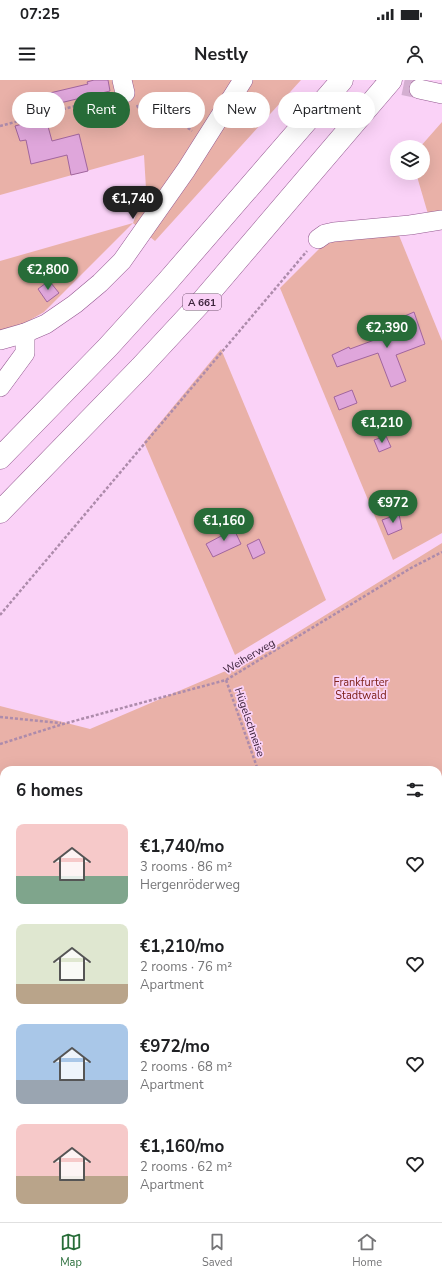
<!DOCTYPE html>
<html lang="en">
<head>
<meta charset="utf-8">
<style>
  :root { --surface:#fff; --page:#f6f6f6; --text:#202124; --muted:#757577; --line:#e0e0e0; --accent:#276c38 }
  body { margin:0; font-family:"Nunito Sans",sans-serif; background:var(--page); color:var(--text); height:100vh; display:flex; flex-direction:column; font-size:15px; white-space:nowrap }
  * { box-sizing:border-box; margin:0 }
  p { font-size:13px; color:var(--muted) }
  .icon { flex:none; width:22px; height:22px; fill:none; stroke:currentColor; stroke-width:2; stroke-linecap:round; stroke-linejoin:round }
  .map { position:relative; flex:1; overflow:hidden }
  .sheet { position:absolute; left:0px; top:686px; width:442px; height:456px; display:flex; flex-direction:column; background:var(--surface); border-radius:12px 12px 0 0; box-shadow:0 4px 16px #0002 }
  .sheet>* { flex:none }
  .hud { position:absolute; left:12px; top:12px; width:418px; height:36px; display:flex; gap:8px }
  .controls { position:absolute; left:390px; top:60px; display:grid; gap:8px }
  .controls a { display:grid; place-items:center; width:40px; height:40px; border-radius:50%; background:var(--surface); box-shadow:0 4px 16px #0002; font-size:20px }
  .price { position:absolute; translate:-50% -34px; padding:0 9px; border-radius:14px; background:var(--accent); color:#fff; font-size:13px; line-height:26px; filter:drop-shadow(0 1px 2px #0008) }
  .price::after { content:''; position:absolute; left:50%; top:24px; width:12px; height:9px; margin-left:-6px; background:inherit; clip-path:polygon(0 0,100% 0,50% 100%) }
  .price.selected { background:#222; color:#fff }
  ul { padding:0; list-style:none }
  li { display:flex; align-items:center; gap:12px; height:100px; padding:0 16px }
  li span { display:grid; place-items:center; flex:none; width:112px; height:80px; border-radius:8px; color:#555 }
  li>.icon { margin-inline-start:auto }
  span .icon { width:48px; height:48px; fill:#fffc; stroke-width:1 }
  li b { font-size:17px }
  h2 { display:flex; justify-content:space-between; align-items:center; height:48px; padding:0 16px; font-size:17px }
  .chip { padding:0 14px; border-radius:18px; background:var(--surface); box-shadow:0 4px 16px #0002; font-size:14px; line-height:36px }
  .chip.selected { background:var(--accent); color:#fff }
  .status { display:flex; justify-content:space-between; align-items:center; height:28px; padding:0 20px; background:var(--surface); direction:ltr }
  .status svg { height:11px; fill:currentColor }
  header { display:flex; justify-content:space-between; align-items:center; height:52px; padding:0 16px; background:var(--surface); font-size:18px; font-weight:700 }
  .menu { display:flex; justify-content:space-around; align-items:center; height:56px; border-top:1px solid var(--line); background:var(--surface); font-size:11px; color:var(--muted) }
  .menu a { display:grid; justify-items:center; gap:2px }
  .menu .selected { color:var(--accent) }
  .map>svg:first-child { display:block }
  .green { fill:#e9b1a8; fill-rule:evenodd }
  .building { fill:#dfa6db; stroke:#a1659e }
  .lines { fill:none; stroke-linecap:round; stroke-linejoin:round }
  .minor-tunnel { stroke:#d4afd1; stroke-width:19; stroke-dasharray:19 10; stroke-linecap:butt }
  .minor-casing { stroke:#935890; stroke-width:20 }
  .highway-casing { stroke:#935890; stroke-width:23 }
  .path { stroke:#ad8bab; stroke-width:2.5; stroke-dasharray:3 2; stroke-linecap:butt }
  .minor { stroke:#fff; stroke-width:19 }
  .highway { stroke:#fff; stroke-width:22 }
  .labels { text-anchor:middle; stroke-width:3.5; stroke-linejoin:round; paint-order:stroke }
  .shield { fill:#fad2f7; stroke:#745672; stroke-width:1 }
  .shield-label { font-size:10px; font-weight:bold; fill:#3a2139 }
  .street-label { font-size:11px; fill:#3a2139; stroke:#fad2f7 }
  .park-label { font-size:11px; fill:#7e221a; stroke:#fad2f7 }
</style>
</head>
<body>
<div class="status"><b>07:25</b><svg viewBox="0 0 49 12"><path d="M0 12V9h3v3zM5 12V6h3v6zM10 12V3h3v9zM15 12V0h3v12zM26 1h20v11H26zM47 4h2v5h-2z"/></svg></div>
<header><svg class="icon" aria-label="menu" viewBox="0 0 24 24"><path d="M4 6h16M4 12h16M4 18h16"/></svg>Nestly<svg class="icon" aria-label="person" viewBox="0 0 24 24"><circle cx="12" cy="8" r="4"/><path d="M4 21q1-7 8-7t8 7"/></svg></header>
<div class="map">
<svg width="442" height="1142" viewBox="0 0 442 1142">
  <rect width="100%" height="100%" fill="#fad2f7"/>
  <g class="green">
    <polygon points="0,0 301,0 155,161 133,143 44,232 11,251 0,254 0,181 133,143 146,109 144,75 0,115"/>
    <polygon points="442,42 442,132 428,134 416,93 423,93 423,67 420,67"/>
    <polygon points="398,153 442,261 442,453 393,480 280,208 329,159"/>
    <polygon points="221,269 326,520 235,575 144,362"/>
    <path d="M442,463V1142H0V626L90,649L256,578ZM4,690H438V1138H4Z"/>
  </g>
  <g class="building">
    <polygon points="94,0 108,0 110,11 60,23 60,24 43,28 52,61 79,54 88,91 71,95 67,75 31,84 26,60 20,61 15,46 26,43 20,20 88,4 87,2"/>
    <polygon points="46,203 51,203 59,213 47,222 38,209"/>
    <polygon points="414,232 425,264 396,275 406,301 391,307 378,273 337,287 332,275 349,267 350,269 404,249 400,238"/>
    <polygon points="352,310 357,323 339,330 334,317"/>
    <polygon points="386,356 391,367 379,372 374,360"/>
    <polygon points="399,434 402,449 388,455 382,440"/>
    <polygon points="232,445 241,464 213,477 206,464 223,455 221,450"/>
    <polygon points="259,459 265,473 253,479 247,465"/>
  </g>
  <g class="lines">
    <polyline class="minor-tunnel" points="375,0 419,9"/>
    <defs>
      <g id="minor">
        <polyline points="122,0 125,13"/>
        <polyline points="419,9 442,14"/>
        <polyline points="318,159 325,154 334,152 410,145 442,140"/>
        <polyline points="0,260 25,253 46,244 75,224 100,203 122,181 186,90 243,0"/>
        <polyline points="0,307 25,273 25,253"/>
      </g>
      <g id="highway">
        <polyline points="0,378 108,267 167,202 342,0"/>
        <polyline points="0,432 140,288 204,219 391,0"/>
      </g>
    </defs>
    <use href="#minor" class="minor-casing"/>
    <use href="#highway" class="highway-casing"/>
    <g class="path">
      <path d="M137,25C146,46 153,40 171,41C178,42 186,46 192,51"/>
      <polyline points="0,46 109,17"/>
      <polyline points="0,535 307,171"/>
      <polyline points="226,600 258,690"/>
      <polyline points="0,637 61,643"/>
      <polyline points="0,664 63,644 226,600 411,488 442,472"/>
      <polyline points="438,1002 442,1000"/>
      <polyline points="438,1029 442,1027"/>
      <polyline points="412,1138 413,1142"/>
      <polyline points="154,1142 163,1138"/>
      <polyline points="212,1142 220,1138"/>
    </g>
    <use href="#minor" class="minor"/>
    <use href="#highway" class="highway"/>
  </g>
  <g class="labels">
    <rect class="shield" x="183" y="214" width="38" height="16" rx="3"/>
    <g class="shield-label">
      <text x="202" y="226">A 661</text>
    </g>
    <g class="street-label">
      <text transform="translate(249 576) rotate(-31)" y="4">Weiherweg</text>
      <text transform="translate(250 642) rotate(71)" y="4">Hügelschneise</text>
    </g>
    <g class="park-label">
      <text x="361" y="606">Frankfurter<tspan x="361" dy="13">Stadtwald</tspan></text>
    </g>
  </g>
</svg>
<div class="controls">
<a><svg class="icon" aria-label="layers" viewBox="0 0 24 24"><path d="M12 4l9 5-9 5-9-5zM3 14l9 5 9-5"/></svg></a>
</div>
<b class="price selected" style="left:133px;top:140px">€1,740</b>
<b class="price" style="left:48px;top:211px">€2,800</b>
<b class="price" style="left:387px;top:269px">€2,390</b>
<b class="price" style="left:382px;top:364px">€1,210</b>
<b class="price" style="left:393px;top:444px">€972</b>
<b class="price" style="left:224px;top:462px">€1,160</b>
<div class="hud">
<a class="chip">Buy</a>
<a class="chip selected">Rent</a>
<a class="chip">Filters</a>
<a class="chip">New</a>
<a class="chip">Apartment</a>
</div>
<section class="sheet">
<h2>6 homes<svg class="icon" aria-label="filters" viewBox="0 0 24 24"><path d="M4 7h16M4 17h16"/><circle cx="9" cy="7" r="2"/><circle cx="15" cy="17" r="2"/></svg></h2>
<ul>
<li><span style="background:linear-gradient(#f6c9c9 65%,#7fa58c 0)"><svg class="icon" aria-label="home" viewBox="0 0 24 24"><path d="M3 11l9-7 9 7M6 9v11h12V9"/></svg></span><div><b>€1,740/mo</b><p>3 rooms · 86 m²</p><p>Hergenröderweg</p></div><svg class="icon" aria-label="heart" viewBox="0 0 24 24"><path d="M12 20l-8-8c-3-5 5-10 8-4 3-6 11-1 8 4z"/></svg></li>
<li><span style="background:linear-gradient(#dfe7d0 75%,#b9a48a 0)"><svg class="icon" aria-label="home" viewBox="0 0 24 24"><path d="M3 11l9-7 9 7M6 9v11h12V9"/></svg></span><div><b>€1,210/mo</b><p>2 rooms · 76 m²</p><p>Apartment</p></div><svg class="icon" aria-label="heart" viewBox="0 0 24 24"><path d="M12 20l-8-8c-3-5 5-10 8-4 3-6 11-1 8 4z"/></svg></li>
<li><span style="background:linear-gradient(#a9c7e8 70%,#9aa5b1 0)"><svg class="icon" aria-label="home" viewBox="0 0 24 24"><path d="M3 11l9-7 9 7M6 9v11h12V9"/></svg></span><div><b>€972/mo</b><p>2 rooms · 68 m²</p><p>Apartment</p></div><svg class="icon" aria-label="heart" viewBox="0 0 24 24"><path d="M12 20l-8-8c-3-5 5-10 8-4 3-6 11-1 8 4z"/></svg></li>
<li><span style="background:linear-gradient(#f6c9c9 65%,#b9a48a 0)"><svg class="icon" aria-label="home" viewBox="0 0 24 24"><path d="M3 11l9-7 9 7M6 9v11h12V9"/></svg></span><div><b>€1,160/mo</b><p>2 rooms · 62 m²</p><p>Apartment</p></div><svg class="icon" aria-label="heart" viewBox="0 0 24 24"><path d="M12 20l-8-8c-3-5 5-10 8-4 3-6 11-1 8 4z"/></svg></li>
</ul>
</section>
</div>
<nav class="menu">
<a class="selected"><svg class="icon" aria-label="map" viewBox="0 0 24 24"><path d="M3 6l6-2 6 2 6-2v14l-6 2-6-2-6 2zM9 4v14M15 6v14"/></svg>Map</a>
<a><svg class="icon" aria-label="saved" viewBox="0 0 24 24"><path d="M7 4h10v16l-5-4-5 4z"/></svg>Saved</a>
<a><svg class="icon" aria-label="home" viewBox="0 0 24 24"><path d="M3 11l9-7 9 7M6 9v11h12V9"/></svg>Home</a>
</nav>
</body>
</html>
